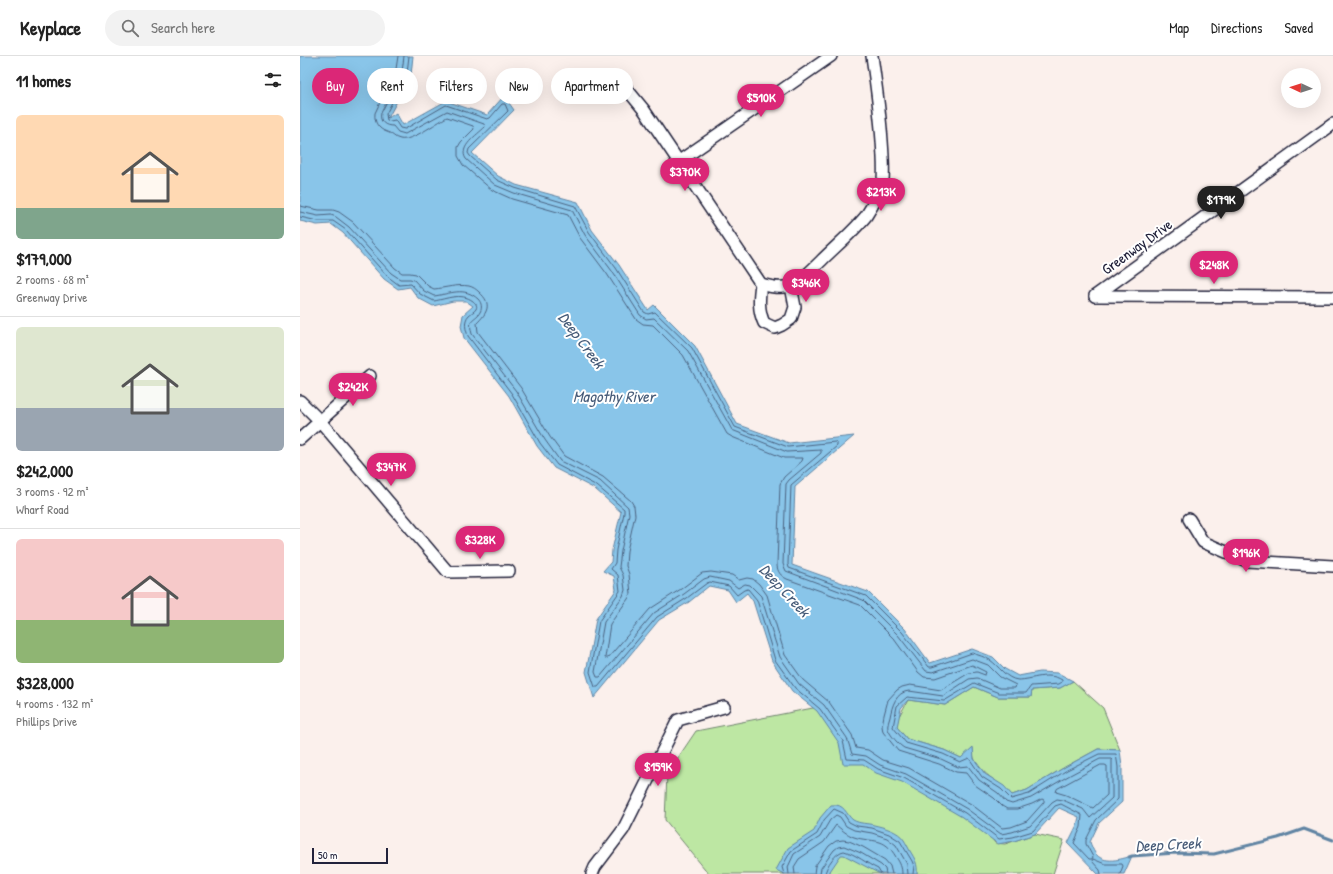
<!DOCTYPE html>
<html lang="en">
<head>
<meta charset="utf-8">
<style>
  :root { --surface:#fff; --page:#f2f2f2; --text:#222; --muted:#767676; --line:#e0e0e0; --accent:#db2777 }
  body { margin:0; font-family:"Patrick Hand",sans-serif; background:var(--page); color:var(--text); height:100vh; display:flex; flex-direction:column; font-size:15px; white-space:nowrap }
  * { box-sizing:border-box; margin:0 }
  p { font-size:13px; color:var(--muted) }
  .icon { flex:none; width:22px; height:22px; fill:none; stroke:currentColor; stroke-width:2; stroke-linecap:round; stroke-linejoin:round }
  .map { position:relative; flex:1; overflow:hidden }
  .details { display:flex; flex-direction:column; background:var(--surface); width:300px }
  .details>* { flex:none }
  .banner { position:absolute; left:12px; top:12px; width:380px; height:36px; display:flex; gap:8px }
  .needle { width:26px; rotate:274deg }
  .buttons { position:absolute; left:981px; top:12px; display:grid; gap:8px }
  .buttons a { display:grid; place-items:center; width:40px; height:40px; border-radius:50%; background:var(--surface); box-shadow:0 4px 16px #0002; font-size:20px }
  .scale { position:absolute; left:12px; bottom:10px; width:76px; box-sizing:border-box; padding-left:4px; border:2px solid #22223b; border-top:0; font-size:11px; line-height:14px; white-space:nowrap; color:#22223b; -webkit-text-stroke:3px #fff; paint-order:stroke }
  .price { position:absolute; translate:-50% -34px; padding:0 9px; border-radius:14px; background:var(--accent); color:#fff; font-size:13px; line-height:26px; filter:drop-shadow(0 1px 2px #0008) }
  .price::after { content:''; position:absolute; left:50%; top:24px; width:12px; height:9px; margin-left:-6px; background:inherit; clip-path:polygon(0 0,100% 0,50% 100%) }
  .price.active { background:#222; color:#fff }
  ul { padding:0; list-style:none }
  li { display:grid; align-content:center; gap:8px; height:212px; padding:0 16px }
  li+li { border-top:1px solid var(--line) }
  li span { display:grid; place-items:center; height:124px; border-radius:6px; color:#555 }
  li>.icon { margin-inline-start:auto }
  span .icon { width:72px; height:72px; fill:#fffc; stroke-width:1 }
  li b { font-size:17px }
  h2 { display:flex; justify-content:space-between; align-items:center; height:48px; padding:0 16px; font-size:17px }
  .pill { padding:0 14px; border-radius:18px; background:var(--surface); box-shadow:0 4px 16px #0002; font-size:14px; line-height:36px }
  .pill.active { background:var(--accent); color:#fff }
  header { display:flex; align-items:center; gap:24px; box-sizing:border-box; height:56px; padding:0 20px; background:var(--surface); border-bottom:1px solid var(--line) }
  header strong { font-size:19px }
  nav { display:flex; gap:22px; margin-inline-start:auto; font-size:14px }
  .search { width:280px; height:36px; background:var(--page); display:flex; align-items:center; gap:10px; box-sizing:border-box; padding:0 14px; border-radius:22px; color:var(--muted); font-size:15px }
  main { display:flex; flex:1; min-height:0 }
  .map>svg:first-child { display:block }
  .green { fill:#bde7a3; stroke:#70846f }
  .water { fill:#89c5e9; stroke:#6084a3 }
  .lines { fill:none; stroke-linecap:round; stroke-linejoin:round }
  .shore { stroke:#4b6381; stroke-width:1 }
  .stream { stroke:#6084a3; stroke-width:3 }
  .minor-casing { stroke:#22223b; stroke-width:14 }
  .minor { stroke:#fff; stroke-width:11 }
  .labels { text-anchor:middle; stroke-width:4; stroke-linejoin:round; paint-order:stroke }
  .street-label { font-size:15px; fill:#22223b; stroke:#fff }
  .water-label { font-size:16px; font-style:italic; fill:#465b78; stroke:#fff }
</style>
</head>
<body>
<header>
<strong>Keyplace</strong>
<div class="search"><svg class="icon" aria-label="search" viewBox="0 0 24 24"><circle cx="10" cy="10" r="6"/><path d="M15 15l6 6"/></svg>Search here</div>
<nav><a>Map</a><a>Directions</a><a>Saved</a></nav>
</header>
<main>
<section class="details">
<h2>11 homes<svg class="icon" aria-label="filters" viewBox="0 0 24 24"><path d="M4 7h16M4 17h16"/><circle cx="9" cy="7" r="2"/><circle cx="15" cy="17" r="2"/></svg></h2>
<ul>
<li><span style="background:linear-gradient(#ffd9b3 75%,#7fa58c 0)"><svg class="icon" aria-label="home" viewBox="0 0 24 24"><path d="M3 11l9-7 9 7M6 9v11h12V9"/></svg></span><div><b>$179,000</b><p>2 rooms · 68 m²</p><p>Greenway Drive</p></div></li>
<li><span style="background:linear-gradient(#dfe7d0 65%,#9aa5b1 0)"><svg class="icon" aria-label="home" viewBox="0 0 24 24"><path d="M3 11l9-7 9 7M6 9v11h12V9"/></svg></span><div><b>$242,000</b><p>3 rooms · 92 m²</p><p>Wharf Road</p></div></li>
<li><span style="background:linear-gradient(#f6c9c9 65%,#8fb573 0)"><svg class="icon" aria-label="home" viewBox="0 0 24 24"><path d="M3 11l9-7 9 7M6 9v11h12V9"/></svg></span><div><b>$328,000</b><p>4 rooms · 132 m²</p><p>Phillips Drive</p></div></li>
</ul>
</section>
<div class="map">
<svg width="1033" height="818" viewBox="0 0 1033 818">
  <rect width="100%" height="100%" fill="#fbf0ec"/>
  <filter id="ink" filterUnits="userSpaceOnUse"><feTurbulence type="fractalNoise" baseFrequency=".025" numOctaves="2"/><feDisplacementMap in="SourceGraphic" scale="8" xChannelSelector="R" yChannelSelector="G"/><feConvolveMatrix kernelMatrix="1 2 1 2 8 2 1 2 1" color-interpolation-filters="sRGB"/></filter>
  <g filter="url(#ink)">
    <g class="green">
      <path d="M773,625L803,652L820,694L798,693L765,711L727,734L712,739C700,726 682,719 675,704C673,701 673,696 673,692L661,702L644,694L607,683L597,671L598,662L608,644L645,649L674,631L698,641H731L732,634L760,632Z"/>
      <polygon points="523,650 613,730 687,776 695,787 705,788 735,778 764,784 753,818 409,818 365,764 367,718 396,675"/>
    </g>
    <g class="water">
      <path d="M0,0H113L111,19L88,62L96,57L103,69L146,45L187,59L204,40L214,54L172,97L198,120L216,129L278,146L292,174L319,209L348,254L354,249L395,290L437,368L489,387L554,380L495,431L492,509L568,536L605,573L630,607L672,593L693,601L705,613L718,620L740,616L758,617L773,625L760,632L732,634L731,641H698L674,631L645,649L608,644L601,652L597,671L607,683L644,694L661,702L673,691L674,703L685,718L704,730L712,739L727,734L765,711L798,693L820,694L822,710V746L799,767L790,786C791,789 793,794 795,797C804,809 821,803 832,800L824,818H798L768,787L777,769L779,761L759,752L735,778L714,785L698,788L662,761L602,726L576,717L563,708H543L539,687L517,655L492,635L472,605L453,545L447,537L436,546L428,534L409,530L389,546L359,564L294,642L286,616L291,591L296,563L316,534L314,520L303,515L311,506L312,494L321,456L295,433L254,412L237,390L209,340L164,282L161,270L163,259L173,250L166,245H153L133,250L118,242L110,231L98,233L84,223L43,177L31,168L17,169L0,165Z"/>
      <path d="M531,749C545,747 546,759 553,764C560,768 567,767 574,769C583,771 599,775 604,784C606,787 608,791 610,795C615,803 618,808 617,818H580L544,799H541L528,818H484L476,814L488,792L514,775L520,762Z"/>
    </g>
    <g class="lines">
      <g class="shore">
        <path d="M0,150L19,154H33L39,156L53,166L95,212L102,217H110L116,218L128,230L134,233C146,232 157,228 169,230C173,231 176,233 179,236C193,248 187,257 177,267L178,276L221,332L250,381L264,400L303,421L331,445L334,450L335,459L327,495L326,510L329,518L331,538L328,543L310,568L305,602H308L350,553L381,533L402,517L411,516L432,519L439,524L447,522L453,523L459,528L467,539L485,599L503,624L529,646L552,679L556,692L568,694L583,704L609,712L671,748L702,772L711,771L727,765L744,746V744L742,743L732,748L717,753H707L702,750L694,742L675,729L666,717L656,716L639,708L598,695L583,676L582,670L584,659L588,644L597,634L602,631L610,629L641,634L669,617L677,616L685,619L686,616L672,609L635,622L624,621L618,616L594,583L560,549L487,523C481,520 477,516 477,508L480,428L484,421L502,405L503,402H484L432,381L427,378L383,299L353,269L343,268L336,263L307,218L280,182L268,159L212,143L192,134L163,109L158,100V91L161,86L174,73L173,70L147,61C136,67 111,86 100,83C94,82 92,77 87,76C78,73 74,66 75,57L96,13L98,0"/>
        <path d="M0,156L18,160L31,159L36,161L49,171L91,217L100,223H110L114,224L124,235L134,240C150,238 164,230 178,243C181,246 182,250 181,254C176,266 167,259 172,278L216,335L245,384L260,405L300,425L328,451L329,458L321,495L319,511L323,519L325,534L323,540L304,566L295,616L297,621H300L354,557L384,538L404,523L410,521L429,525L438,532L445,528L450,529L461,540L480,601L499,628L524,649L547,682L552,698L566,700L580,709L606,718L667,753L701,778L712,776L730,770L752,746L757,743L763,744L783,753L790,762L812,742V704L811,703H800L770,719L731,742L712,748L706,746L698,737L679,724L668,710L658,711L641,703L604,692C599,689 590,679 588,673C587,669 589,665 590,661C592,650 596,636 609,635L643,640L669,623L677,622L700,632H715L716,629L700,621L688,609L672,603L633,616L626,615L598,579L563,544L486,515L483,508L486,428L489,424L521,397V394L487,396L432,374L388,295L354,262L346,263L340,259L312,215L285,179L272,154L214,137L195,129L166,103C158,91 177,79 185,71L184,68L147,55L105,78L98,76L93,70C85,70 79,66 81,57L102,16L104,0"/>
        <path d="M0,161L18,165H33L46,174L87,220L99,229L111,228L120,238L134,245C146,243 161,236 173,245C175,247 178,249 176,253C174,256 171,257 169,259C163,265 166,274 168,280L212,338L240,387L257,409L297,430L324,453V457L316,494L315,507L311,513L318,519L320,535L299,565L290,616L295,631H298L357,561L387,542L407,527L410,526L429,530L437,539L444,534L448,533L457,544L475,604L495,632L520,653L543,685L547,703L564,704L578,713L604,722L665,757L699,783L713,781L733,775L755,750L761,748L782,759L781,771L774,787L789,803H792L793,801L786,788V784L796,764L818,743V711L816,698H799L767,714L729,738L711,743L701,733L682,721L669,702L660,706L643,698L606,687L593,671L597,650L607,641L644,645L674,627L699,637H726L731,630L759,628L762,626V624C748,615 732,624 718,624C706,623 699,610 690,604C685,601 678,599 672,597L632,611H629L602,576L566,540L489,512L488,508L491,429L537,390V387L535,386L488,391L435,371L392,292L355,256L348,258L344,256L316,212L289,176L275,150L215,132L197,124L170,100L168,97L169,93L208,55L205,48H202L190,62L187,63L146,49L105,73L100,72L95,64L90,65L87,64L86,58L107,17L109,0"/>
        <polygon points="801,709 805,709 807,710 807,739 793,752 766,739 756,736 757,733"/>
        <polyline points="484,818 482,811 491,795 517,778 524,764 534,753 543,757 549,766 557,770 572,772 589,778 600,785 612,805 614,810 613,818"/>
        <polyline points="489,818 488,811 494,798 520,781 530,764 536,759 540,761 546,770 554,774 572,777 587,782 596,789 607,808 608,818"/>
        <path d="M495,818L494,811L499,803L524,786L536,769C541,773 546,778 554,781C573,787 584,780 596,801C600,807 602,811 602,818"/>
        <polyline points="514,818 515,810 529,790 536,785 543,784 549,785 563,791 585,804 590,810 592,818"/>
        <polyline points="520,818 521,812 534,794 538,791 544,790 561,797 581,809 585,813 586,818"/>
        <path d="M525,818C526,810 536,796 544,795C556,798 567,808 578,813L581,818"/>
        <polyline points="801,818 800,814 792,805 793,803 805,808 822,808 823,810 820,818"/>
      </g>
      <polyline class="stream" points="829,801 832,800 876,797 914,798 978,782 1004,773 1033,784"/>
      <defs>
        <g id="minor">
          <path d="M326,32L344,54L461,228C493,238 500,225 521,205C536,190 553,176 566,160C572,151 581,134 583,124C584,111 583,98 582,85C580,56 576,28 572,0"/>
          <polyline points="378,106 531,0"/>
          <path d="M461,228C459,242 458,254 464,267L475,272L482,269L491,263L495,251L491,230"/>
          <polyline points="795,240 1033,68"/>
          <polyline points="795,240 1033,241"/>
          <polyline points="0,345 20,365 148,516 209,515"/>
          <polyline points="0,383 70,320"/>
          <polyline points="889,463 903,486 947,505 1033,510"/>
          <polyline points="292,818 295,811 323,774 378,664 424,651"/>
        </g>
      </defs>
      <use href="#minor" class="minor-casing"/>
      <use href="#minor" class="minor"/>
    </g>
  </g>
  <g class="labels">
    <g class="street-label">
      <text transform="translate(837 191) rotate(-36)" y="5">Greenway Drive</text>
    </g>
    <g class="water-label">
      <text transform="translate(282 284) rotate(53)" y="6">Deep Creek</text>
      <text x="314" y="346">Magothy River</text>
      <text transform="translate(485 534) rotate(47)" y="6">Deep Creek</text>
      <text transform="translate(868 788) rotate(-3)" y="6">Deep Creek</text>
    </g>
  </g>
</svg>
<div class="buttons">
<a><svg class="needle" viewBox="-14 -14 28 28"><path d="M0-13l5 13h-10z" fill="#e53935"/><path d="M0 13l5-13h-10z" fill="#767676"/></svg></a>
</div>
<div class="scale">50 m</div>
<b class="price" style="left:461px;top:62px">$510K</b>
<b class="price" style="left:385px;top:136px">$370K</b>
<b class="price" style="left:581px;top:156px">$213K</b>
<b class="price active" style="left:921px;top:164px">$179K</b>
<b class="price" style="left:914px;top:229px">$248K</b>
<b class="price" style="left:506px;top:247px">$346K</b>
<b class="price" style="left:53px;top:351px">$242K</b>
<b class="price" style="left:91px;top:431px">$347K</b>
<b class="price" style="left:180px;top:504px">$328K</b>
<b class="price" style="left:946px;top:517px">$196K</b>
<b class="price" style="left:358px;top:731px">$159K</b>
<div class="banner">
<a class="pill active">Buy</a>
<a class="pill">Rent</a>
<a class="pill">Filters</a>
<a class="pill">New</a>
<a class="pill">Apartment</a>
</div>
</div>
</main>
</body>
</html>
